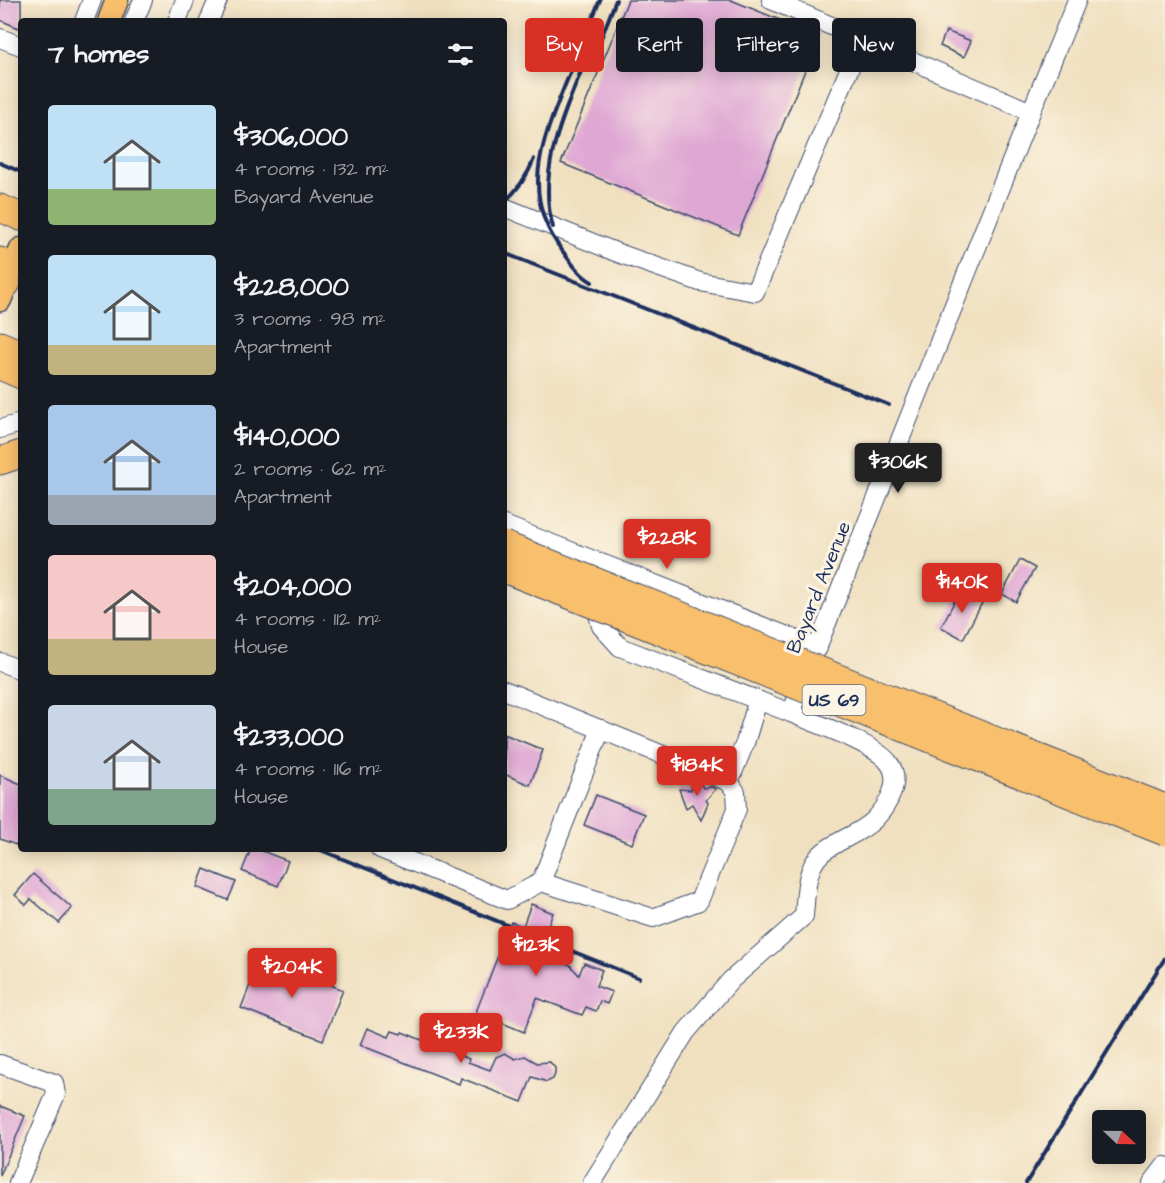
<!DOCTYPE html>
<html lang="en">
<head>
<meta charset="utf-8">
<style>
  :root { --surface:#171b24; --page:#242831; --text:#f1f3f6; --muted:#9ea1a6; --accent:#d93025 }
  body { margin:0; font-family:"Architects Daughter",sans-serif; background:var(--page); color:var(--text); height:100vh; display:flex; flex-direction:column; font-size:22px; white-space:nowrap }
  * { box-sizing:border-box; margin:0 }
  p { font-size:20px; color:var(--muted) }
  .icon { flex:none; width:33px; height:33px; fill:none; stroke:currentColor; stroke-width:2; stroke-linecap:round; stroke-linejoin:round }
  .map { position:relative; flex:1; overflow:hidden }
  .drawer { position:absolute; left:18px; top:18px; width:489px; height:834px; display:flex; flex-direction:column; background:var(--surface); border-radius:6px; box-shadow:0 3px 15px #0003 }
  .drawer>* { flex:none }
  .hud { position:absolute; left:525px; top:18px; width:549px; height:54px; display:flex; gap:12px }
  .needle { width:39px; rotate:112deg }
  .fabs { position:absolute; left:1092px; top:1110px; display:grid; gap:12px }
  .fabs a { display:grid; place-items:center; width:54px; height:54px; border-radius:6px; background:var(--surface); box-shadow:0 3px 15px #0003; font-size:30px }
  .price { position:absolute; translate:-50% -51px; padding:0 14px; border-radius:6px; background:var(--accent); color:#fff; font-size:20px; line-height:39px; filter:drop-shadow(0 2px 3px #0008) }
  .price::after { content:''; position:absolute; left:50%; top:36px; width:18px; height:14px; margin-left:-9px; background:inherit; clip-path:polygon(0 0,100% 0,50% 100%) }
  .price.on { background:#222; color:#fff }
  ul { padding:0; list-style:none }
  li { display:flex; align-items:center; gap:18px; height:150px; padding:0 30px }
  li span { display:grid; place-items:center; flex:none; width:168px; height:120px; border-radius:6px; color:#555 }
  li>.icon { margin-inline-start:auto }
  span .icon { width:72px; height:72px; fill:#fffc; stroke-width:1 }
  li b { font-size:26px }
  h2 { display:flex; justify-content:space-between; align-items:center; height:72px; padding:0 30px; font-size:26px }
  .chip { padding:0 21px; border-radius:6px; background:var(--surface); box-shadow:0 3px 15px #0003; font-size:21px; line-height:54px }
  .chip.on { background:var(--accent); color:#fff }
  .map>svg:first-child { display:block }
  .building { fill:#dfa8d4 }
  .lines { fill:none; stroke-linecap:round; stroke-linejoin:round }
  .minor-casing { stroke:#3b4a6d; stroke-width:20 }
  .major-casing { stroke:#3b4a6d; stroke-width:25 }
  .highway-casing { stroke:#3b4a6d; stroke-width:29 }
  .minor { stroke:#fff; stroke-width:18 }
  .major { stroke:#f8bf6c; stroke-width:22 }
  .highway { stroke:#f8bf6c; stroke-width:27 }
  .rail { stroke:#1b2f5e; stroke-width:4 }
  .highway-bridge-casing { stroke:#3b4a6d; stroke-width:29; stroke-linecap:butt }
  .highway-bridge { stroke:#f8bf6c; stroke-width:27 }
  .labels { text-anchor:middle; stroke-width:6; stroke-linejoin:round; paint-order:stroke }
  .shield { fill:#fcf5e5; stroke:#5e6a86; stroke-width:1.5 }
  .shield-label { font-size:18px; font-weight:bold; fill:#1b2f5e }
  .street-label { font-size:20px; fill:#1b2f5e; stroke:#fcf5e5 }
</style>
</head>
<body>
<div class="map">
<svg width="1165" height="1183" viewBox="0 0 1165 1183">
  <rect width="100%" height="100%" fill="#fcf5e5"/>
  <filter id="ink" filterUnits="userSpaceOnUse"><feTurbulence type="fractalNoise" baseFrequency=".0167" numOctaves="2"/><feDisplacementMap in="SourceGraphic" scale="12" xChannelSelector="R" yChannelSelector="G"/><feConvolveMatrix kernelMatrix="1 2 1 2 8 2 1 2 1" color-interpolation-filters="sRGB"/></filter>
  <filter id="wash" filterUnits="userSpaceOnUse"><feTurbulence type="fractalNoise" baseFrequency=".008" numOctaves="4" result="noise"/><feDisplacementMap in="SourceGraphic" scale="24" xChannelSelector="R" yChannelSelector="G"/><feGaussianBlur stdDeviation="1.35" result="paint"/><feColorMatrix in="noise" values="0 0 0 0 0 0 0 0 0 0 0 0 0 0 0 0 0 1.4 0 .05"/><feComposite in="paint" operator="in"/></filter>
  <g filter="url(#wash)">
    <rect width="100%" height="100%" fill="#f0e0c0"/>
    <g id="blocks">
      <g class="building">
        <polygon points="0,0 21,0 21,29 0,20"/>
        <polygon points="628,0 731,0 819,36 738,235 561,163"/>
        <polygon points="946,31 971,41 964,57 940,46"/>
        <polygon points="1020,560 1035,568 1016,602 1002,594"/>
        <polygon points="961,589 983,601 963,639 941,627"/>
        <polygon points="504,734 543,750 530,785 504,774"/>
        <polygon points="0,775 21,784 21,847 0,839"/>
        <polygon points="693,780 700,782 703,788 711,787 716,789 706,800 708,803 701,820 692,804 686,808 679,789 691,790"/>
        <polygon points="596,795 644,814 632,844 584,825"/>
        <polygon points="251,849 257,849 288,861 278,886 242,871"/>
        <polygon points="204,869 236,882 228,900 197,887"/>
        <polygon points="33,874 72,908 59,923 31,899 26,905 15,895"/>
        <polygon points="531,904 553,913 536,957 552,957 561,960 564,964 569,964 579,975 584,963 602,970 596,986 612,992 607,1004 600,1001 596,1011 586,1007 582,1015 537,998 524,1032 476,1012 511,922 523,926"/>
        <polygon points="261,957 343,990 323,1040 241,1008"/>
        <polygon points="367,1028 389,1037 392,1031 401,1034 402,1032 469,1059 468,1062 490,1070 496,1057 505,1053 515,1059 525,1056 537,1063 550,1062 555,1068 555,1074 553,1079 547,1082 532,1077 522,1102 461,1078 459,1084 360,1045"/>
        <polygon points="0,1106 25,1116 0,1176"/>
      </g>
    </g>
  </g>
  <g filter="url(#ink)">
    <use href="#blocks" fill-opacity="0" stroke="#3b4a6d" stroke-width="1.5"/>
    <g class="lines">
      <defs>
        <g id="minor">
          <polyline points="771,0 1031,112"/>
          <polyline points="84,21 92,0"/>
          <polyline points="134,21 143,0"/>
          <polyline points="177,21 185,0"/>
          <polyline points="209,21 218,0"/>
          <polyline points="0,38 21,46"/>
          <polyline points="504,207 618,253 700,282 755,292 862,39"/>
          <polyline points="0,429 21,423"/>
          <polyline points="504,525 818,648"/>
          <polyline points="590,600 595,602 601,626 620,647 791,713 1031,112 1077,0"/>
          <polyline points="0,662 21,670"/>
          <polyline points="729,782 745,743 758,700"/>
          <polyline points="380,849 507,900 541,882 653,918 699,901 737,809 736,792 729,782 504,690"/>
          <polyline points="541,882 601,729"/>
          <polyline points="0,1064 54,1083 56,1094 18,1183"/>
          <path d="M592,1183L686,1032L731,980L804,916C806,896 805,870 820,855C835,840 859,835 874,820C887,807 903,781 889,763C876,744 814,723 791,713"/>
          <polyline points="1152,1183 1165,1166"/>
        </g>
        <g id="major">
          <polyline points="109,21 117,0"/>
          <polyline points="0,300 21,249"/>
        </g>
        <g id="highway">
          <polyline points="0,208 21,217"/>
          <polyline points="0,261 7,283"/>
          <polyline points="0,345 21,354"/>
          <polyline points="0,366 21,375"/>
          <polyline points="0,461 21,454"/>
        </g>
      </defs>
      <use href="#minor" class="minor-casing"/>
      <use href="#major" class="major-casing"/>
      <use href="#highway" class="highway-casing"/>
      <use href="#minor" class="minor"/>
      <use href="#major" class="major"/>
      <use href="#highway" class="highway"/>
      <g class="rail">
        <polyline points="592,61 616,0"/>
        <polyline points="0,163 21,172"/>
        <path d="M504,202C518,190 527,177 534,159"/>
        <path d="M553,227C535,167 569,103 590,49"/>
        <polyline points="504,253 889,405"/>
        <path d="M592,282C580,275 572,264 564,253C519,197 541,144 565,85C577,57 588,28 600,0"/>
        <polyline points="318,849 639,978"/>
        <polyline points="1026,1183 1165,958"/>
      </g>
      <defs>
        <g id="highway-bridge">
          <polyline points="504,545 1165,808"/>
          <polyline points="504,569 1165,832"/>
        </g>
      </defs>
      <use href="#highway-bridge" class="highway-bridge-casing"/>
      <use href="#highway-bridge" class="highway-bridge"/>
    </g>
  </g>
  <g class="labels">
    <rect class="shield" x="802.5" y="685" width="63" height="30" rx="4.5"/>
    <g class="shield-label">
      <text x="834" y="706">US 69</text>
    </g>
    <g class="street-label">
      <text transform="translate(818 587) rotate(-68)" y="7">Bayard Avenue</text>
    </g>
  </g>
</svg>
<div class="fabs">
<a><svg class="needle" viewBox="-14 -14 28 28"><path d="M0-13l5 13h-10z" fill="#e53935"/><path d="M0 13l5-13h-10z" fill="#9ea1a6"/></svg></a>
</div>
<b class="price on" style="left:898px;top:494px">$306K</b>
<b class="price" style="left:667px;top:570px">$228K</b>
<b class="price" style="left:962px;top:614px">$140K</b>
<b class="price" style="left:697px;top:797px">$184K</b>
<b class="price" style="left:536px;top:977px">$123K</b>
<b class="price" style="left:292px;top:999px">$204K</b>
<b class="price" style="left:461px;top:1064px">$233K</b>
<div class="hud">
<a class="chip on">Buy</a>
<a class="chip">Rent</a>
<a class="chip">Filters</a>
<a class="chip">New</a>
</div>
<section class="drawer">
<h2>7 homes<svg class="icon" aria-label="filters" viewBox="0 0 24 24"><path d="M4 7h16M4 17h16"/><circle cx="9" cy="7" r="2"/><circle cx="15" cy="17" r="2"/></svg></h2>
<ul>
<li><span style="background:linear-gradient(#bfe0f5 70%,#8fb573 0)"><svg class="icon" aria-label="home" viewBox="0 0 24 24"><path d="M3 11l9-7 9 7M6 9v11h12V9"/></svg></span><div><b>$306,000</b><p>4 rooms · 132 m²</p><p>Bayard Avenue</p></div></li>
<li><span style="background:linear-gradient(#bfe0f5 75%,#c2b280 0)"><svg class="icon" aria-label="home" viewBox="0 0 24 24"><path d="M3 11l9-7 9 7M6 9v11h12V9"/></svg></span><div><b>$228,000</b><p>3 rooms · 98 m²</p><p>Apartment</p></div></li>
<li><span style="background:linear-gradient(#a9c7e8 75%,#9aa5b1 0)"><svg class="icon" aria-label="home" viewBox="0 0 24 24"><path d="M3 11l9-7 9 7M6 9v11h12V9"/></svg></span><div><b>$140,000</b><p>2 rooms · 62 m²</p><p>Apartment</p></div></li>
<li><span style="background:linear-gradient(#f6c9c9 70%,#c2b280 0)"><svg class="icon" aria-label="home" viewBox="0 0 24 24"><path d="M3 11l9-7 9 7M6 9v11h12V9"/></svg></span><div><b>$204,000</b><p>4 rooms · 112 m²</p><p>House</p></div></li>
<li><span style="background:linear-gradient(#c9d6e8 70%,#7fa58c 0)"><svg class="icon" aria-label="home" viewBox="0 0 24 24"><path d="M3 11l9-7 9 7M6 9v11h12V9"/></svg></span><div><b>$233,000</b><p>4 rooms · 116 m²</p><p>House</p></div></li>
</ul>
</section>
</div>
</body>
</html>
